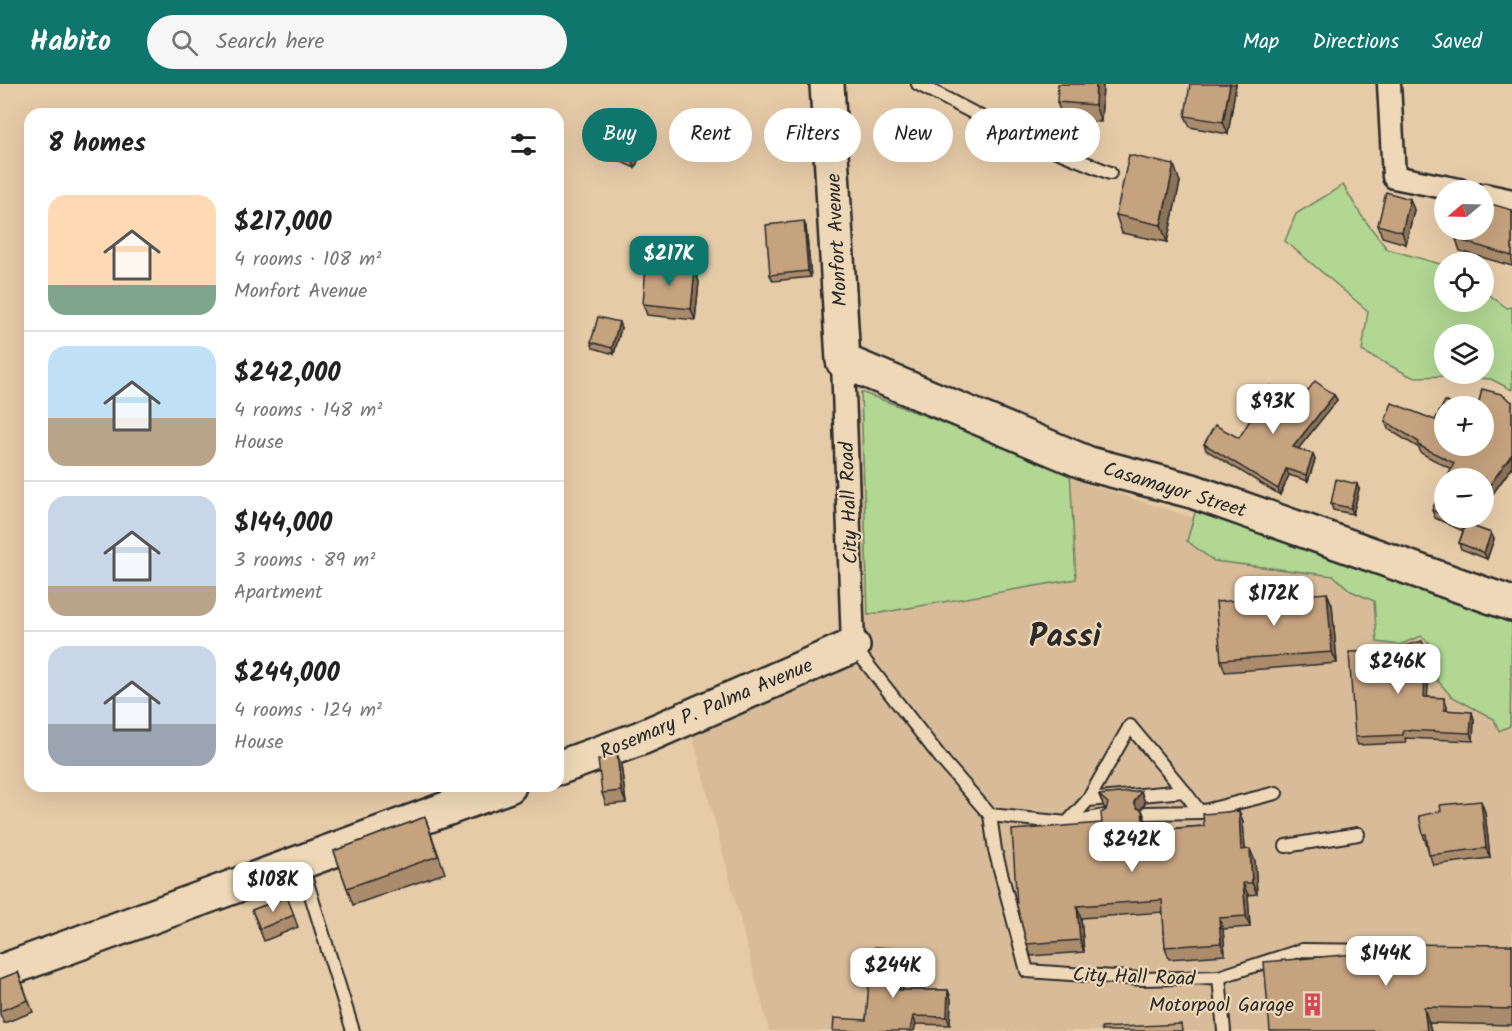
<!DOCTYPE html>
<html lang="en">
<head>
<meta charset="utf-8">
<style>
  :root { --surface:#fff; --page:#f6f6f6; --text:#222; --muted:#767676; --line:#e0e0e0; --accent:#0f766e }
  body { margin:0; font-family:Kalam,sans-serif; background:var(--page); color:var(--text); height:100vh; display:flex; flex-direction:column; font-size:22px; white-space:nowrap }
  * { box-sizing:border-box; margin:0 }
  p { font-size:20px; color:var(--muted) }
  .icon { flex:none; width:33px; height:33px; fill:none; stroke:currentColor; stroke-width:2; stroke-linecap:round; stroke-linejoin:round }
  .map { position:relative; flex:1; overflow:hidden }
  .sheet { position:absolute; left:24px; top:24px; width:540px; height:684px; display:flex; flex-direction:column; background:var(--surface); border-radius:18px; box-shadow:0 6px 24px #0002 }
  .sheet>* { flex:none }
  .hud { position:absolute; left:582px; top:24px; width:570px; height:54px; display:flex; gap:12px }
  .needle { width:39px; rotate:251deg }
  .tools { position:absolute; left:1434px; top:96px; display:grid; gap:12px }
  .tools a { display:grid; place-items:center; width:60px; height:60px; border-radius:50%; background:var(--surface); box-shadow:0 6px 24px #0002; font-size:30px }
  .price { position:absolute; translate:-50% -51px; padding:0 14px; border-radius:12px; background:#fff; color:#222; font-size:20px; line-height:39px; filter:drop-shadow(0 2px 3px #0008) }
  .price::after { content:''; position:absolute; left:50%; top:36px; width:18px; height:14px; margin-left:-9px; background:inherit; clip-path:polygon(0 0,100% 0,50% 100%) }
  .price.active { background:var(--accent); color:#fff }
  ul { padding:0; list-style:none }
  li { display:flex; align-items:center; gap:18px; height:150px; padding:0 24px }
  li+li { border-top:2px solid var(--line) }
  li span { display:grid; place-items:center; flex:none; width:168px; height:120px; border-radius:18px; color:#555 }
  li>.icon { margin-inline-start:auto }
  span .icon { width:72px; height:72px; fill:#fffc; stroke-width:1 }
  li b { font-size:26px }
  h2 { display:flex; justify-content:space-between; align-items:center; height:72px; padding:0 24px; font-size:26px }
  .chip { padding:0 21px; border-radius:27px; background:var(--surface); box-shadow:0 6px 24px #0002; font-size:21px; line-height:54px }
  .chip.active { background:var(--accent); color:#fff }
  header { display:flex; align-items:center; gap:36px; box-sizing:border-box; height:84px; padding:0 30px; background:var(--accent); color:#fff }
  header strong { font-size:28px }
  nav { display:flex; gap:33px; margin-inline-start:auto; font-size:21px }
  .search { width:420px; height:54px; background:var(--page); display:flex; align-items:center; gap:15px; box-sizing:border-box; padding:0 21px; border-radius:33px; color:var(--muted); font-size:22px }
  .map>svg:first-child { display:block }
  .built { fill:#d8bc9a }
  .green { fill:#b1d793; stroke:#6e815f; stroke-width:1.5; fill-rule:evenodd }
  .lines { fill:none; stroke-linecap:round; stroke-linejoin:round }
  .lane-casing { stroke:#2b2b2b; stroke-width:16 }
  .street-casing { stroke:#2b2b2b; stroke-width:27 }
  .secondary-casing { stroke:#2b2b2b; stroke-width:38 }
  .lane { stroke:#eed8b7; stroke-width:12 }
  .street { stroke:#eed8b7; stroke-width:22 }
  .secondary { stroke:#eed8b7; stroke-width:33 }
  .wall { fill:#aa8c6d; stroke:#2b2b2b; stroke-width:1.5 }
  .shaded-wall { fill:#8b7259; stroke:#2b2b2b; stroke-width:1.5 }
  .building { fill:#c6a37f; stroke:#2b2b2b; stroke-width:1.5 }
  .labels { text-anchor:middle; stroke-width:4.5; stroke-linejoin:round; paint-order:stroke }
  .street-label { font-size:20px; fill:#2b2b2b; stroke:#eed8b7 }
  .poi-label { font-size:20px; fill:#2b2b2b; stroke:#eed8b7; text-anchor:end }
  .town-label { font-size:32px; font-weight:bold; fill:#2b2b2b; stroke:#eed8b7 }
</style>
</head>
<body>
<header>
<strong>Habito</strong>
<div class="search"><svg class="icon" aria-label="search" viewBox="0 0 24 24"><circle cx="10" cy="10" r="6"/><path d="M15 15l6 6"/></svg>Search here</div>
<nav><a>Map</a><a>Directions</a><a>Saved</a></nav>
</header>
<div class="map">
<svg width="1512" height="947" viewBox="0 0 1512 947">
  <rect width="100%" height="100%" fill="#e6cba8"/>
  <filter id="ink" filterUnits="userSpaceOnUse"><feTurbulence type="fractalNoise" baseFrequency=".0167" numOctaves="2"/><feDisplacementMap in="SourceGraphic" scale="12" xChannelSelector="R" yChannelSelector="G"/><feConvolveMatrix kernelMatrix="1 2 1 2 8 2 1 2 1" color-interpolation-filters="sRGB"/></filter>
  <g filter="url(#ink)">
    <polygon class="built" points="854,325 1188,432 1512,551 1512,947 769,947 692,650 866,567"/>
    <g class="green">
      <path d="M1343,101L1361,131L1387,165L1444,181V218H1484V207L1507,224L1512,223V306L1491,295L1449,292L1412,293L1362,267L1368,227L1285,157L1296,130ZM1444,250H1484V290H1444Z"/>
      <polygon points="861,308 1070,386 1076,495 868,531"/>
      <polygon points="1196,425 1512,534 1510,642 1499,647 1494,635 1451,612 1437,596 1437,565 1421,552 1399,561 1377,558 1374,517 1351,507 1334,492 1214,477 1187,457"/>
    </g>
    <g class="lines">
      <defs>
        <g id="lane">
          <polyline points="918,0 1010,48 1110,89"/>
          <polyline points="853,562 944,678 990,731"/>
          <polyline points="1088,716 1130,642 1184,707"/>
          <polyline points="1146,729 1200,728 1276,709"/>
          <polyline points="990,731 995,766 1027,887 1143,895 1219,893 1302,866 1380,867"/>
          <polyline points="990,731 1067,739 1104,732"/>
          <polyline points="1067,739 1088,716 1184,707 1200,728"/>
          <polyline points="1286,762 1358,750"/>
          <polyline points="301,779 353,947"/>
          <polyline points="1219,893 1224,947"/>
        </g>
        <g id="street">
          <polyline points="1389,0 1394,93 1459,106"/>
          <polyline points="1484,111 1512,117"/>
          <polyline points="843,277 853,562"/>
        </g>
        <g id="secondary">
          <polyline points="827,0 843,277 1089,380 1192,407 1512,520"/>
          <polyline points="558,684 641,654 853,562"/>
          <polyline points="0,888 509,702"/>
        </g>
      </defs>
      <use href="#lane" class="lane-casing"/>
      <use href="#street" class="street-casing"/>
      <use href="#secondary" class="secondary-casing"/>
      <use href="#lane" class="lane"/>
      <use href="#street" class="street"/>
      <use href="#secondary" class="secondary"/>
    </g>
    <g class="wall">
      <polygon points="1103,0 1101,38 1063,36 1057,18"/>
      <polygon points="1236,0 1228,50 1190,43 1185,32"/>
      <polygon points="650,48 635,84 605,71 601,59"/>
      <polygon points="1180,98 1167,158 1122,149 1116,131"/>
      <polygon points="1410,115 1414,126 1406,160 1382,153 1378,141"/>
      <polygon points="1512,126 1512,182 1460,167 1456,155"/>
      <polygon points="806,143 811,193 773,197 770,191"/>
      <polygon points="695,186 699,198 695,236 647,231 643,220"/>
      <polygon points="621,244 614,270 593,264 591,258"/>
      <polygon points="1334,311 1337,316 1298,365 1313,370 1315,376 1308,397 1289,391 1280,411 1206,366 1204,360 1239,354 1293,319"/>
      <polygon points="1512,318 1512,383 1484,422 1451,385 1421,369 1419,364 1388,345 1385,337 1444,362"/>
      <polygon points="1444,400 1444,434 1475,434 1469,441 1491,449 1494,455 1487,475 1461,465 1459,459 1463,447 1435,434 1432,426"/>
      <polygon points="1359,405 1353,430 1333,426 1331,420"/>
      <polygon points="1327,509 1332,521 1337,579 1225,588 1221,576"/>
      <polygon points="1424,565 1429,579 1427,613 1444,614 1447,622 1447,626 1474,635 1473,657 1405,654 1406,659 1358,661 1355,653 1387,567"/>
      <polygon points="621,681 626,719 606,721 602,709"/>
      <polygon points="1141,707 1145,719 1141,725 1142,726 1146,737 1147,746 1204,742 1239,727 1243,738 1245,766 1255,777 1257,810 1248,811 1250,843 1223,845 1225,871 1169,875 1165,863 1163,828 1081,834 1084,868 1031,872 1027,860 1102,739 1106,725 1104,723 1099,711"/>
      <polygon points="1485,728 1490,774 1433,781 1423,750"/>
      <polygon points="425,733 445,789 353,821 334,767"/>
      <polygon points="287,813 298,843 264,857 252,826"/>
      <polygon points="1512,861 1512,941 1429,939 1270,947"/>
      <polygon points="902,865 905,873 903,906 948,906 951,915 950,941 916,940 866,936 873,885"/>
      <polygon points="18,888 33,928 4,939 0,930 0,895"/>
    </g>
    <g class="shaded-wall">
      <polygon points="1096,0 1103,0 1101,38 1095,21"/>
      <polygon points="1230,0 1236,0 1228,50 1223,38"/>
      <polygon points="646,37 650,48 635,84 631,72"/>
      <polygon points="1174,81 1180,98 1167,158 1161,141"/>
      <polygon points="1410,115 1414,126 1406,160 1402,148"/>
      <polygon points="804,137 806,143 811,193 808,187"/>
      <polygon points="695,186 699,198 695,236 691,225"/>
      <polygon points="619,238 621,244 614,270 612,264"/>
      <polygon points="1334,311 1337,316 1295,369 1293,363"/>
      <polygon points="1313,370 1315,376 1308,397 1306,391"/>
      <polygon points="1512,370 1512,383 1484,422 1484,409"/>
      <polygon points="1286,385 1289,391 1280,411 1278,405"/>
      <polygon points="1357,400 1359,405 1353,430 1351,424"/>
      <polygon points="1466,434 1475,434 1464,448 1461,440"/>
      <polygon points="1491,449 1494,455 1487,475 1484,469"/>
      <polygon points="1327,509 1332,521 1337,579 1332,568"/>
      <polygon points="1422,557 1429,579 1427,621 1424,613"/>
      <polygon points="1444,614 1447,622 1446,634 1444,626"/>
      <polygon points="1472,628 1474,635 1473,657 1470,649"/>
      <polygon points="617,669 621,681 626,719 621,707"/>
      <polygon points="1141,707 1145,719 1138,730 1134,718"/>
      <polygon points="1481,717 1485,728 1490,774 1486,764"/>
      <polygon points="1142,726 1146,737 1148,758 1144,747"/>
      <polygon points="1239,727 1243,738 1246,778 1241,766"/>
      <polygon points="1250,765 1255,777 1257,810 1252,799"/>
      <polygon points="1243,799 1248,811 1250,843 1246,832"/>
      <polygon points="1077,822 1081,834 1084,868 1080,856"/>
      <polygon points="1219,834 1223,845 1225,871 1221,859"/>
      <polygon points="902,865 905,873 902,914 899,906"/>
      <polygon points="948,906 951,915 950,941 947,933"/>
      <polygon points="1424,923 1429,939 1431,947 1427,947"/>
      <polygon points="913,932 916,940 914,947 910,947"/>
    </g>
    <g class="building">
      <polygon points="1058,0 1096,0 1095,21 1057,18"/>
      <polygon points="1190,0 1230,0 1223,38 1185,32"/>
      <polygon points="616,24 646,37 631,72 601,59"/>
      <polygon points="1129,71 1174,81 1161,141 1116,131"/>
      <polygon points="1386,108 1410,115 1402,148 1378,141"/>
      <polygon points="1484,118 1512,126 1512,172 1456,155 1458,146 1484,146"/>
      <polygon points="804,137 808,187 770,191 766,141"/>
      <polygon points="646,181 695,186 691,225 643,220"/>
      <polygon points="598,233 619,238 612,264 591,258"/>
      <polygon points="1315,297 1334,311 1293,363 1313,370 1306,391 1286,385 1278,405 1204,360 1215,341 1239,354 1271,302 1293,319 1297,315 1300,317"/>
      <polygon points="1482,305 1501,310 1512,318 1512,370 1484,409 1484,394 1447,394 1454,379 1418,361 1419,358 1385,337 1392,319 1435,336 1445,317 1455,322 1444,322 1444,362 1484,362 1484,322 1478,322"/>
      <polygon points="1336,395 1357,400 1351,424 1331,420"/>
      <polygon points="1444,400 1444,432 1432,426"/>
      <polygon points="1448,434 1466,434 1461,440"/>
      <polygon points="1466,440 1491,449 1484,469 1459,459"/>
      <polygon points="1327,509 1332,568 1221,576 1216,518"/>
      <polygon points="1422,557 1426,572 1424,613 1444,614 1444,626 1472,628 1470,649 1403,646 1403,651 1355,653 1349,568 1387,567"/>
      <polygon points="617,669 621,707 602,709 598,676"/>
      <polygon points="1141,707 1134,718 1137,724 1142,726 1144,747 1204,742 1203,730 1239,727 1241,766 1250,765 1252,799 1243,799 1246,832 1219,834 1221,859 1165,863 1162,816 1077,822 1080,856 1027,860 1017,822 1012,746 1102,739 1101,729 1106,726 1108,719 1099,711"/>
      <polygon points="1481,717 1486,764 1429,771 1426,750 1423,750 1419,732 1441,727 1440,721"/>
      <polygon points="425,733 438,772 347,804 334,767"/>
      <polygon points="287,813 294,831 260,845 252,826"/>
      <polygon points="1387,860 1512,861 1512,925 1424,923 1427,947 1270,947 1264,878 1366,869 1365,863"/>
      <polygon points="875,863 902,865 899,906 948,906 947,933 913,932 910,947 833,947 834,934 866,936 870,885 873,885"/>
      <polygon points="18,888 28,916 0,927 0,895"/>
      <polygon points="1181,940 1182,947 1102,947 1101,944"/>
    </g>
  </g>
  <defs>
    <symbol id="building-bare" viewBox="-9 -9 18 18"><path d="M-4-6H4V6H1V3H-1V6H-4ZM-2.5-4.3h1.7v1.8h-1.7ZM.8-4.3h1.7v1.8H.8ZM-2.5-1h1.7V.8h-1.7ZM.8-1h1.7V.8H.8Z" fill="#d1495b" stroke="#eed8b7" stroke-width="2.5" paint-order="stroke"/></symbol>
  </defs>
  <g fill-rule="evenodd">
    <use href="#building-bare" x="1296" y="904" width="33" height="33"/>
  </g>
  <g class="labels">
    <g class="street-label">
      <text transform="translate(836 156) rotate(-93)" y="7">Monfort Avenue</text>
      <text transform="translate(1175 405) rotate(17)" y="7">Casamayor Street</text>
      <text transform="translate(848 419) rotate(-92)" y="7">City Hall Road</text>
      <text transform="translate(706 624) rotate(-23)" y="7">Rosemary P. Palma Avenue</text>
      <text transform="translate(1134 892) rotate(2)" y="7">City Hall Road</text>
    </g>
    <g class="poi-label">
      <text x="1294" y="927">Motorpool Garage</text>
    </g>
    <g class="town-label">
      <text x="1065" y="562">Passi</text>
    </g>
  </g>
</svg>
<div class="tools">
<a><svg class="needle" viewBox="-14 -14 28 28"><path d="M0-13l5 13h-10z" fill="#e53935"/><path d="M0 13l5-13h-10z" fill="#767676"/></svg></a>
<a><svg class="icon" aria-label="locate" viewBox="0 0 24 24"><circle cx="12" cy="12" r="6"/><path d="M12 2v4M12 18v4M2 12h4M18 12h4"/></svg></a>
<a><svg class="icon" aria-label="layers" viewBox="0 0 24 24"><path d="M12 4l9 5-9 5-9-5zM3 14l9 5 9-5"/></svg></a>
<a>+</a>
<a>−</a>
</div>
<b class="price active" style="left:669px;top:203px">$217K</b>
<b class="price" style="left:1273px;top:351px">$93K</b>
<b class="price" style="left:1274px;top:543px">$172K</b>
<b class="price" style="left:1398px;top:611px">$246K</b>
<b class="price" style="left:1132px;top:789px">$242K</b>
<b class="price" style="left:273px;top:829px">$108K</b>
<b class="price" style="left:1386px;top:903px">$144K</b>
<b class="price" style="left:893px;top:915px">$244K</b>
<div class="hud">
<a class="chip active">Buy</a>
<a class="chip">Rent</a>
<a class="chip">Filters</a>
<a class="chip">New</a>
<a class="chip">Apartment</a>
</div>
<section class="sheet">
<h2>8 homes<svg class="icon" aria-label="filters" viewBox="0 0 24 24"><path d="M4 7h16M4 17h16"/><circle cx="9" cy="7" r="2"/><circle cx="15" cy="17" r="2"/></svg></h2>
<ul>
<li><span style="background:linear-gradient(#ffd9b3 75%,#7fa58c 0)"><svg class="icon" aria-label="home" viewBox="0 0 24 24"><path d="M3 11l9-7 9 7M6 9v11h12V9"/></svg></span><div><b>$217,000</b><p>4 rooms · 108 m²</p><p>Monfort Avenue</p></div></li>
<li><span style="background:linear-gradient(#bfe0f5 60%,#b9a48a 0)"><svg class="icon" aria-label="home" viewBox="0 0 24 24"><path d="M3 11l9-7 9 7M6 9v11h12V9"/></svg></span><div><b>$242,000</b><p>4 rooms · 148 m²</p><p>House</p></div></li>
<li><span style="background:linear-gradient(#c9d6e8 75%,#b9a48a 0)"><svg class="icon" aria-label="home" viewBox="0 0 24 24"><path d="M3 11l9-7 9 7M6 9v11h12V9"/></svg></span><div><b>$144,000</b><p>3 rooms · 89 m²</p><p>Apartment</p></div></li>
<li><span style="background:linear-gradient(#c9d6e8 65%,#9aa5b1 0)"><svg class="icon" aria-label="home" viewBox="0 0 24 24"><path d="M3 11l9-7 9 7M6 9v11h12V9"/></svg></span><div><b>$244,000</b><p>4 rooms · 124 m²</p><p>House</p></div></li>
</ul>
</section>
</div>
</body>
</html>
